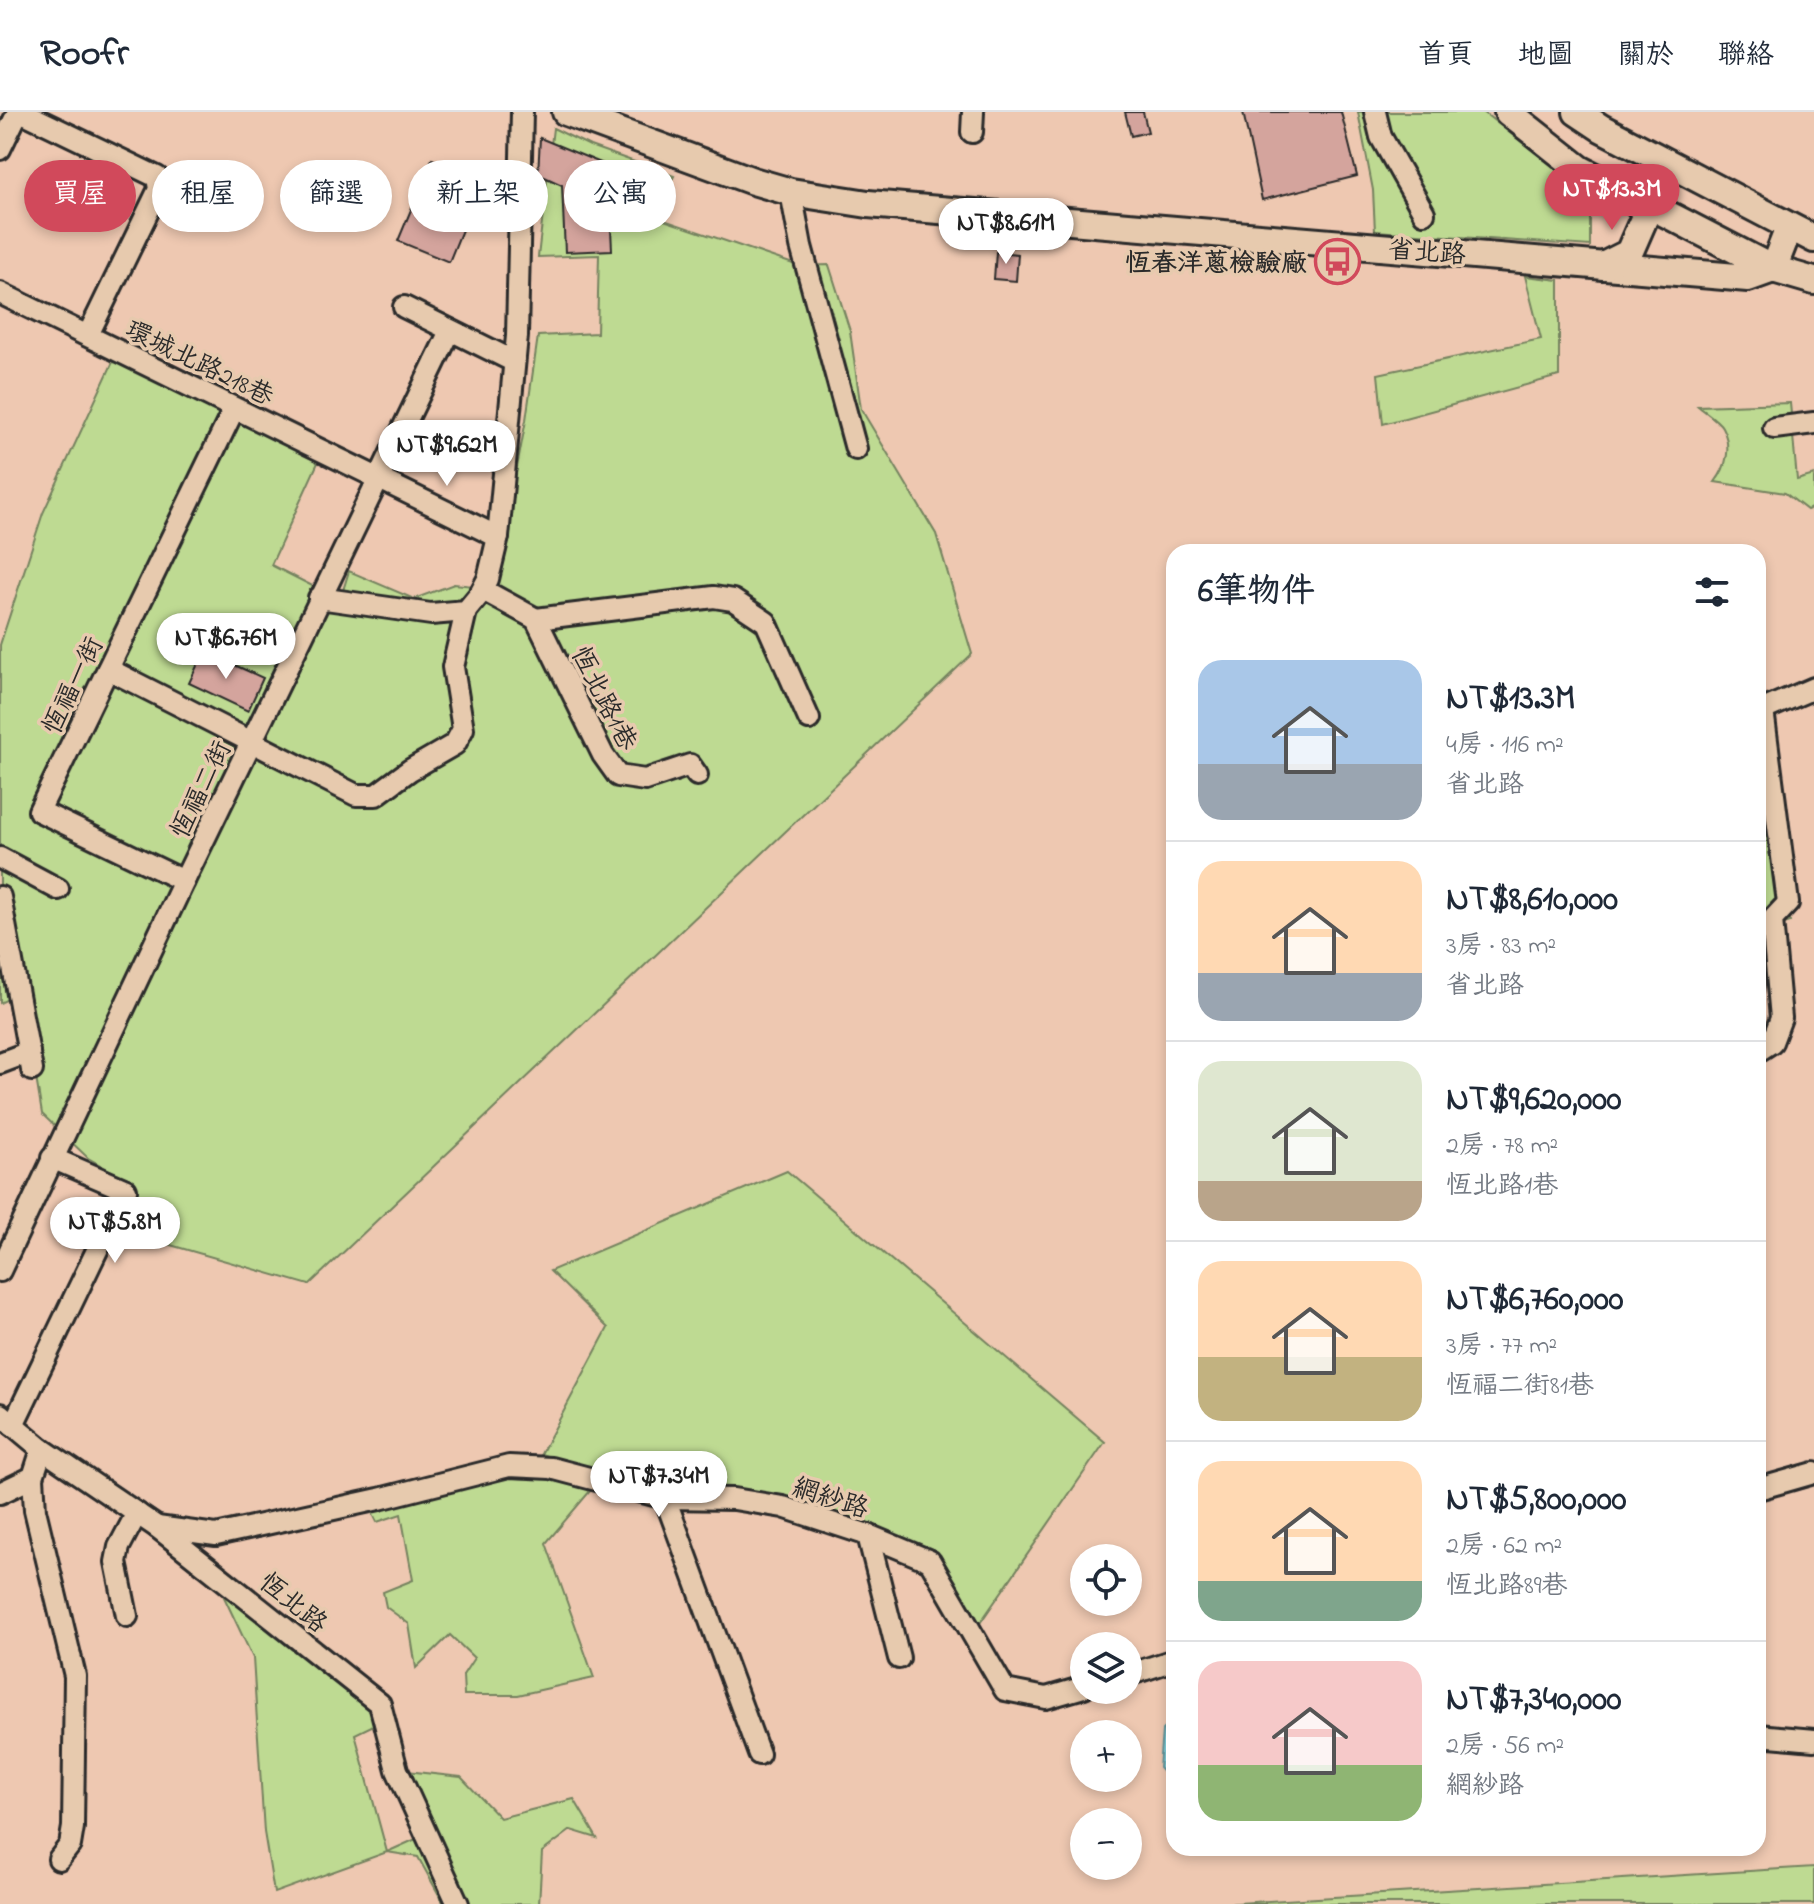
<!DOCTYPE html>
<html lang="zh-TW">
<head>
<meta charset="utf-8">
<style>
  :root { --surface:#fff; --page:#f6f6f7; --text:#1f2937; --muted:#747a83; --line:#e0e1e3; --accent:#d1495b }
  body { margin:0; font-family:"Indie Flower","LXGW WenKai TC",sans-serif; background:var(--page); color:var(--text); height:100vh; display:flex; flex-direction:column; font-size:30px; white-space:nowrap }
  * { box-sizing:border-box; margin:0 }
  p { font-size:26px; color:var(--muted) }
  .icon { flex:none; width:44px; height:44px; fill:none; stroke:currentColor; stroke-width:2; stroke-linecap:round; stroke-linejoin:round }
  .map { position:relative; flex:1; overflow:hidden }
  .side { position:absolute; left:1166px; top:432px; width:600px; height:1312px; display:flex; flex-direction:column; background:var(--surface); border-radius:24px; box-shadow:0 4px 12px #0003 }
  .side>* { flex:none }
  .hud { position:absolute; left:24px; top:48px; width:760px; height:72px; display:flex; gap:16px }
  .tools { position:absolute; left:1070px; top:1432px; display:grid; gap:16px }
  .tools a { display:grid; place-items:center; width:72px; height:72px; border-radius:50%; background:var(--surface); box-shadow:0 4px 12px #0003; font-size:40px }
  .price { position:absolute; translate:-50% -68px; padding:0 18px; border-radius:28px; background:#fff; color:#222; font-size:26px; line-height:52px; filter:drop-shadow(0 2px 4px #0008) }
  .price::after { content:''; position:absolute; left:50%; top:48px; width:24px; height:18px; margin-left:-12px; background:inherit; clip-path:polygon(0 0,100% 0,50% 100%) }
  .price.on { background:var(--accent); color:#fff }
  ul { padding:0; list-style:none }
  li { display:flex; align-items:center; gap:24px; height:200px; padding:0 32px }
  li+li { border-top:2px solid var(--line) }
  li span { display:grid; place-items:center; flex:none; width:224px; height:160px; border-radius:24px; color:#555 }
  li>.icon { margin-inline-start:auto }
  span .icon { width:96px; height:96px; fill:#fffc; stroke-width:1 }
  li b { font-size:34px }
  h2 { display:flex; justify-content:space-between; align-items:center; height:96px; padding:0 32px; font-size:34px }
  .pill { padding:0 28px; border-radius:36px; background:var(--surface); box-shadow:0 4px 12px #0003; font-size:28px; line-height:72px }
  .pill.on { background:var(--accent); color:#fff }
  header { display:flex; align-items:center; gap:48px; box-sizing:border-box; height:112px; padding:0 40px; background:var(--surface); border-bottom:2px solid var(--line) }
  header strong { font-size:38px }
  nav { display:flex; gap:44px; margin-inline-start:auto; font-size:28px }
  .map>svg:first-child { display:block }
  .green { fill:#beda92; stroke:#74825e; stroke-width:2 }
  .water { fill:#8adbe6; stroke:#64959b; stroke-width:2 }
  .building { fill:#d4a49d; stroke:#2b2b2b; stroke-width:2 }
  .lines { fill:none; stroke-linecap:round; stroke-linejoin:round }
  .minor-casing { stroke:#2b2b2b; stroke-width:26 }
  .major-casing { stroke:#2b2b2b; stroke-width:32 }
  .minor { stroke:#e7caae; stroke-width:20 }
  .major { stroke:#e7caae; stroke-width:26 }
  .labels { text-anchor:middle; stroke-width:7; stroke-linejoin:round; paint-order:stroke }
  .street-label { font-size:26px; fill:#2b2b2b; stroke:#e7caae }
  .poi-label { font-size:26px; font-weight:bold; fill:#2b2b2b; stroke:#e7caae; text-anchor:end }
</style>
</head>
<body>
<header>
<strong>Roofr</strong>
<nav><a>首頁</a><a>地圖</a><a>關於</a><a>聯絡</a></nav>
</header>
<div class="map">
<svg width="1814" height="1792" viewBox="0 0 1814 1792">
  <rect width="100%" height="100%" fill="#eec8b1"/>
  <filter id="ink" filterUnits="userSpaceOnUse"><feTurbulence type="fractalNoise" baseFrequency=".0125" numOctaves="2"/><feDisplacementMap in="SourceGraphic" scale="16" xChannelSelector="R" yChannelSelector="G"/><feConvolveMatrix kernelMatrix="1 2 1 2 8 2 1 2 1" color-interpolation-filters="sRGB"/></filter>
  <g filter="url(#ink)">
    <g class="green">
      <polygon points="1358,0 1483,0 1546,49 1590,78 1590,134 1375,119 1373,78"/>
      <polygon points="553,16 590,34 674,64 652,104 799,154 829,153 850,219 861,297 936,422 972,542 309,1173 115,1117 136,1073 88,1046 42,1002 22,880 0,891 0,533 43,401 117,241 321,344 271,453 340,488 349,459 414,487 454,472 494,476 526,308 538,224 597,221 599,143 538,145"/>
      <polygon points="1525,164 1559,168 1559,264 1383,312 1378,262 1541,227"/>
      <path d="M1790,291L1797,368L1814,363V395L1807,398L1785,381L1715,370C1727,355 1732,334 1722,315C1718,308 1705,300 1698,294Z"/>
      <polygon points="1763,598 1790,810 1758,821 1758,600"/>
      <polygon points="787,1059 1105,1330 971,1524 930,1449 868,1423 680,1385 665,1386 541,1342 608,1216 550,1159"/>
      <polygon points="493,1363 559,1367 591,1378 546,1431 594,1566 518,1583 464,1583 463,1563 474,1546 450,1523 416,1556 409,1512 386,1495 383,1480 413,1468 401,1402 377,1410 369,1394"/>
      <polygon points="216,1468 382,1609 355,1622 387,1740 425,1723 397,1658 461,1665 500,1706 574,1687 597,1726 571,1718 542,1740 539,1792 444,1792 418,1745 387,1740 274,1781 264,1720 253,1546"/>
      <polygon points="1814,1755 1814,1792 1222,1792"/>
    </g>
    <polygon class="water" points="1174,1608 1174,1673 1159,1656 1162,1619"/>
    <g class="building">
      <polygon points="1125,0 1143,0 1148,20 1131,24"/>
      <polygon points="1243,0 1341,0 1357,64 1262,88"/>
      <polygon points="540,26 608,54 612,138 565,140 562,73 538,62"/>
      <polygon points="432,47 468,61 451,102 466,108 449,150 398,129"/>
      <polygon points="996,140 1018,142 1016,169 994,167"/>
      <polygon points="204,539 263,566 248,599 189,571"/>
    </g>
    <g class="lines">
      <defs>
        <g id="minor">
          <polyline points="22,0 157,65 159,77 88,223"/>
          <polyline points="1375,0 1381,25 1424,101"/>
          <polyline points="972,20 973,0"/>
          <polyline points="0,37 18,0"/>
          <polyline points="791,80 801,134 856,337"/>
          <polyline points="0,181 498,425"/>
          <polyline points="404,195 513,249"/>
          <polyline points="1774,316 1814,311"/>
          <polyline points="483,478 536,507 603,643 618,664 645,668 690,653 697,663"/>
          <polyline points="319,486 431,502 466,499 480,482 488,467 498,425 517,224 522,0"/>
          <polyline points="536,507 714,485 733,488 766,510 809,607"/>
          <polyline points="108,557 356,683 376,683 410,658 455,632 463,617 453,555 466,499"/>
          <polyline points="1758,600 1814,576"/>
          <polyline points="0,746 58,777"/>
          <polyline points="184,769 39,699 234,297"/>
          <polyline points="0,785 32,958"/>
          <polyline points="1758,939 1772,930 1781,906 1772,808 1788,791 1763,598"/>
          <polyline points="0,951 29,940"/>
          <polyline points="0,1159 184,769 450,219"/>
          <polyline points="0,1302 42,1337 157,1415 380,1592 397,1658 458,1792"/>
          <polyline points="13,1313 126,1078 52,1046"/>
          <polyline points="42,1337 33,1365 35,1398 75,1564 73,1715 70,1733 59,1747"/>
          <polyline points="1758,1377 1814,1361"/>
          <polyline points="0,1381 33,1365"/>
          <polyline points="665,1386 759,1642"/>
          <polyline points="157,1415 216,1423 379,1387 509,1354 551,1356 665,1386 734,1387 783,1395 868,1423 930,1449 1005,1578 1046,1586 1084,1575"/>
          <polyline points="868,1423 899,1546"/>
          <polyline points="127,1504 116,1450 119,1435 137,1401"/>
          <polyline points="1128,1563 1174,1548"/>
          <polyline points="1758,1623 1814,1628"/>
        </g>
        <g id="major">
          <polyline points="566,0 753,69 791,80 868,92 1748,166 1773,157 1789,116"/>
          <polyline points="1508,0 1580,57 1773,157 1814,169"/>
          <polyline points="1577,0 1601,16 1814,127"/>
          <polyline points="1603,154 1629,141 1646,102 1632,84"/>
        </g>
      </defs>
      <use href="#minor" class="minor-casing"/>
      <use href="#major" class="major-casing"/>
      <use href="#minor" class="minor"/>
      <use href="#major" class="major"/>
    </g>
  </g>
  <defs>
    <symbol id="bus-ring" viewBox="-11 -11 22 22"><circle r="9.5" fill="#e7caae" stroke="#d1495b" stroke-width="1.5"/><path d="M-5-6H5V4H4V6H2V4H-2V6H-4V4H-5ZM-3.5-4V0h7V-4ZM-3.5 1.2v1.5H-2V1.2ZM2 1.2v1.5H3.5V1.2Z" fill="#d1495b"/></symbol>
  </defs>
  <g fill-rule="evenodd">
    <use href="#bus-ring" x="1312" y="124" width="51" height="51"/>
  </g>
  <g class="labels">
    <g class="street-label">
      <text transform="translate(1427 139) rotate(4)" y="9">省北路</text>
      <text transform="translate(200 250) rotate(26)" y="9">環城北路218巷</text>
      <text transform="translate(72 573) rotate(-64)" y="9">恆福一街</text>
      <text transform="translate(605 586) rotate(63)" y="9">恆北路1巷</text>
      <text transform="translate(200 677) rotate(-64)" y="9">恆福二街</text>
      <text transform="translate(831 1385) rotate(18)" y="9">網紗路</text>
      <text transform="translate(294 1490) rotate(39)" y="9">恆北路</text>
    </g>
    <g class="poi-label">
      <text x="1307" y="159">恆春洋蔥檢驗廠</text>
    </g>
  </g>
</svg>
<div class="tools">
<a><svg class="icon" aria-label="locate" viewBox="0 0 24 24"><circle cx="12" cy="12" r="6"/><path d="M12 2v4M12 18v4M2 12h4M18 12h4"/></svg></a>
<a><svg class="icon" aria-label="layers" viewBox="0 0 24 24"><path d="M12 4l9 5-9 5-9-5zM3 14l9 5 9-5"/></svg></a>
<a>+</a>
<a>−</a>
</div>
<b class="price on" style="left:1612px;top:120px">NT$13.3M</b>
<b class="price" style="left:1006px;top:154px">NT$8.61M</b>
<b class="price" style="left:447px;top:376px">NT$9.62M</b>
<b class="price" style="left:226px;top:569px">NT$6.76M</b>
<b class="price" style="left:115px;top:1153px">NT$5.8M</b>
<b class="price" style="left:659px;top:1407px">NT$7.34M</b>
<div class="hud">
<a class="pill on">買屋</a>
<a class="pill">租屋</a>
<a class="pill">篩選</a>
<a class="pill">新上架</a>
<a class="pill">公寓</a>
</div>
<section class="side">
<h2>6筆物件<svg class="icon" aria-label="filters" viewBox="0 0 24 24"><path d="M4 7h16M4 17h16"/><circle cx="9" cy="7" r="2"/><circle cx="15" cy="17" r="2"/></svg></h2>
<ul>
<li><span style="background:linear-gradient(#a9c7e8 65%,#9aa5b1 0)"><svg class="icon" aria-label="home" viewBox="0 0 24 24"><path d="M3 11l9-7 9 7M6 9v11h12V9"/></svg></span><div><b>NT$13.3M</b><p>4房 · 116 m²</p><p>省北路</p></div></li>
<li><span style="background:linear-gradient(#ffd9b3 70%,#9aa5b1 0)"><svg class="icon" aria-label="home" viewBox="0 0 24 24"><path d="M3 11l9-7 9 7M6 9v11h12V9"/></svg></span><div><b>NT$8,610,000</b><p>3房 · 83 m²</p><p>省北路</p></div></li>
<li><span style="background:linear-gradient(#dfe7d0 75%,#b9a48a 0)"><svg class="icon" aria-label="home" viewBox="0 0 24 24"><path d="M3 11l9-7 9 7M6 9v11h12V9"/></svg></span><div><b>NT$9,620,000</b><p>2房 · 78 m²</p><p>恆北路1巷</p></div></li>
<li><span style="background:linear-gradient(#ffd9b3 60%,#c2b280 0)"><svg class="icon" aria-label="home" viewBox="0 0 24 24"><path d="M3 11l9-7 9 7M6 9v11h12V9"/></svg></span><div><b>NT$6,760,000</b><p>3房 · 77 m²</p><p>恆福二街81巷</p></div></li>
<li><span style="background:linear-gradient(#ffd9b3 75%,#7fa58c 0)"><svg class="icon" aria-label="home" viewBox="0 0 24 24"><path d="M3 11l9-7 9 7M6 9v11h12V9"/></svg></span><div><b>NT$5,800,000</b><p>2房 · 62 m²</p><p>恆北路89巷</p></div></li>
<li><span style="background:linear-gradient(#f6c9c9 65%,#8fb573 0)"><svg class="icon" aria-label="home" viewBox="0 0 24 24"><path d="M3 11l9-7 9 7M6 9v11h12V9"/></svg></span><div><b>NT$7,340,000</b><p>2房 · 56 m²</p><p>網紗路</p></div></li>
</ul>
</section>
</div>
</body>
</html>
